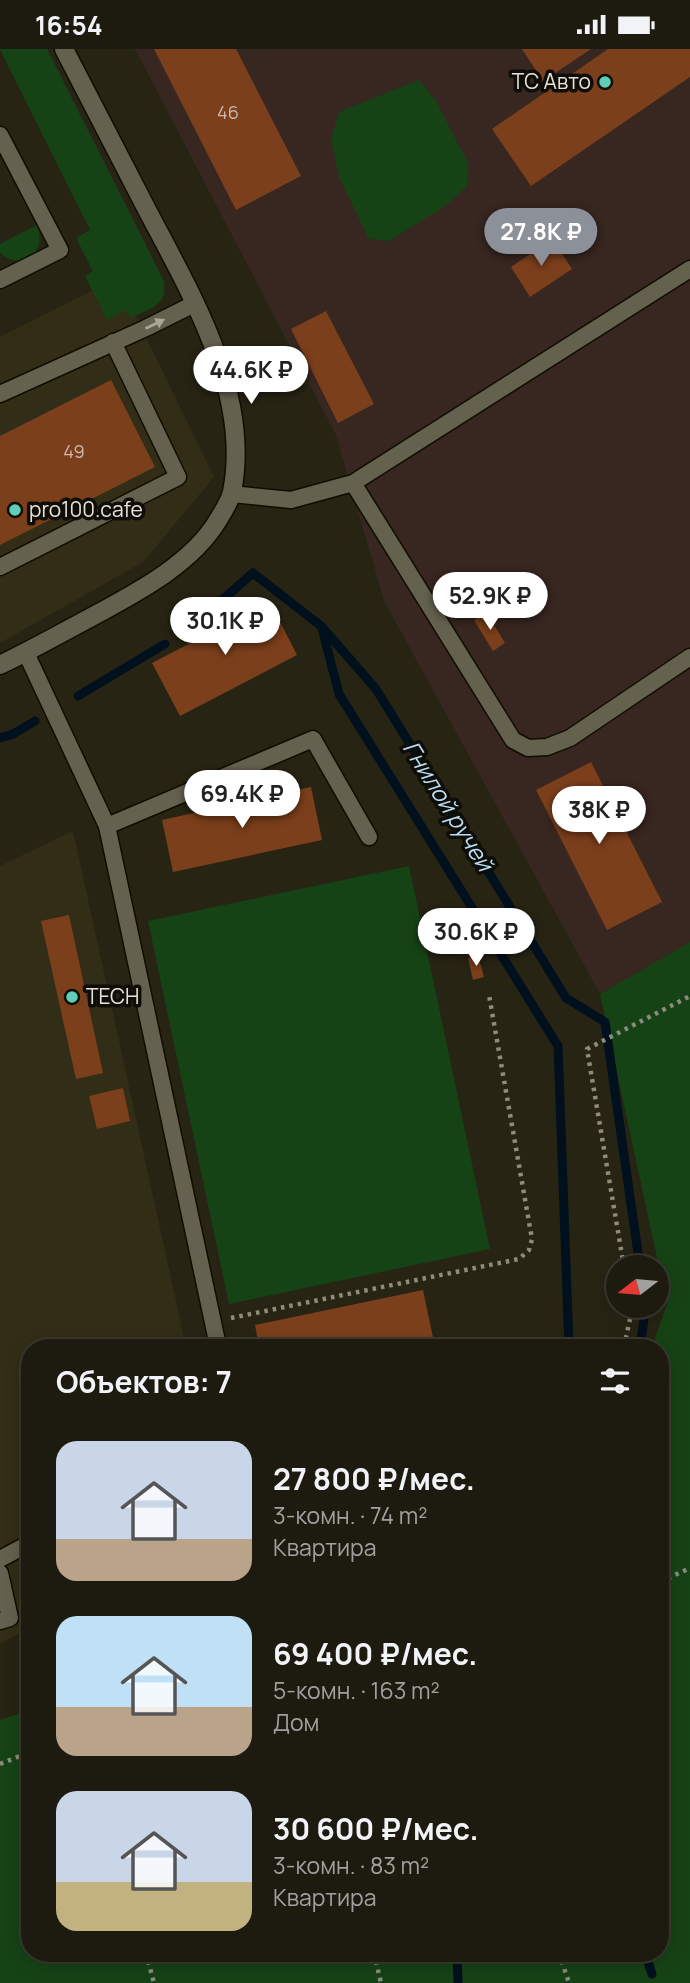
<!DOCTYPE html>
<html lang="ru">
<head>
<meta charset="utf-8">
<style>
  :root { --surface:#1d1b0f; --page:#2a281d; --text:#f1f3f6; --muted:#a0a19e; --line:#3b392f; --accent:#8c9099 }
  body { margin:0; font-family:Manrope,sans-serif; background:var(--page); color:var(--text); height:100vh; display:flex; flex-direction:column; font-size:26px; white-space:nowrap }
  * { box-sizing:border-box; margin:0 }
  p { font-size:23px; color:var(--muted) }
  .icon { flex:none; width:38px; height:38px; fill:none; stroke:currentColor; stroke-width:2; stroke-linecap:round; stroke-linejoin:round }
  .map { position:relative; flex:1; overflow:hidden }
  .side { position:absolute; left:21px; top:1290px; width:648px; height:623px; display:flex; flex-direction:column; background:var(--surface); border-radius:28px; box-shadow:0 4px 18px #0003,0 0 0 2px var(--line) }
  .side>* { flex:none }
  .needle { width:46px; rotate:254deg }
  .buttons { position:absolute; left:606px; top:1206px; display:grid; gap:14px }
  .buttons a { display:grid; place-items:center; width:63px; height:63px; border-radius:50%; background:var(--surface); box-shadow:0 4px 18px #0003,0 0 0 2px var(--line); font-size:35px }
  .price { position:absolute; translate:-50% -60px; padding:0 16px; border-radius:24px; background:#fff; color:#222; font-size:23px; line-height:46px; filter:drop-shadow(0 2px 4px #0008) }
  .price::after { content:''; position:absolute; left:50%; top:42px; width:21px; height:16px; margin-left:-10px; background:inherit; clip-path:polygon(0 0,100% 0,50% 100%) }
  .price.active { background:var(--accent); color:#fff }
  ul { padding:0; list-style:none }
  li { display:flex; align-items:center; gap:21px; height:175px; padding:0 35px }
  li span { display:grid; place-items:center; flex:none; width:196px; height:140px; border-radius:21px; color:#555 }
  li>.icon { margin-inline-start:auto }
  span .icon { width:84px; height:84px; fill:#fffc; stroke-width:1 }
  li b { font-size:30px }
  h2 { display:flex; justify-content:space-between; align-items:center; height:84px; padding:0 35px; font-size:30px }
  .status { display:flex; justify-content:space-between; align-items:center; height:49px; padding:0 35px; background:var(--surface); direction:ltr }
  .status svg { height:19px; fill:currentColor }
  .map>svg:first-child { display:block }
  .built { fill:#322d16 }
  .industrial { fill:#382620 }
  .green { fill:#164316 }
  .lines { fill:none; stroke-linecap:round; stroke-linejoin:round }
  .stream { stroke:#00101d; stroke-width:9 }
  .building { fill:#7c3f1b }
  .lane-casing { stroke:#100d01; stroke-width:19 }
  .secondary-casing { stroke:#100d01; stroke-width:21 }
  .path { stroke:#8e8b7f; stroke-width:4.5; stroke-dasharray:3.5 5; stroke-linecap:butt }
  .lane { stroke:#65614f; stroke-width:16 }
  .secondary { stroke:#65614f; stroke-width:18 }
  .oneway { fill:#aba89b }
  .poi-dot { fill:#5eceb8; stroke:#0f0d07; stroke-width:2.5 }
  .labels { text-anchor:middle; stroke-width:7; stroke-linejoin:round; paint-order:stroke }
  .number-label { font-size:18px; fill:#cbbaaa }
  .poi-label { font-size:21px; fill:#e5e3d9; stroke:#0f0d07; text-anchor:start }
  .water-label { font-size:23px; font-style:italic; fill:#badef6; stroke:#0f0d07 }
</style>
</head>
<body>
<div class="status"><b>16:54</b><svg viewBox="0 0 49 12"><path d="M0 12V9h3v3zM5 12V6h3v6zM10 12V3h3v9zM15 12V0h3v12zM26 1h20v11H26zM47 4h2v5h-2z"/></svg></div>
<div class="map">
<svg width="690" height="1934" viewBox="0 0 690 1934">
  <rect width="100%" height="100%" fill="#272414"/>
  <g class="built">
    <polygon points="117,229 214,428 143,513 0,594 0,288"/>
    <polygon points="73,782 186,1298 30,1298 30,1578 0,1595 0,817"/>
  </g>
  <polygon class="industrial" points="135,0 690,0 690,893 600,945 384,552 336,386"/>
  <g class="green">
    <path d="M0,0H47L164,232C164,236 165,241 164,245C161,258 140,264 130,269L126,261L107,271L85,227L93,222L76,189L90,181Z"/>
    <polygon points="419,31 436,52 468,114 467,137 448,155 389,192 369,190 339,128 331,90 339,63"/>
    <path d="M37,176C48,204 22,223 0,204V195Z"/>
    <polygon points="409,817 490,1200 229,1255 148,872"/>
    <polygon points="690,893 690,1934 0,1934 0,1671 30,1661 30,1904 660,1904 660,1298 652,1298 667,1255 600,945"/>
  </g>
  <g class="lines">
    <g class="stream">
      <polyline points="205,566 253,524 321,577 376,640 566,949 605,973 640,1218"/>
      <polyline points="322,579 339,645 558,997 569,1298"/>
      <polyline points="78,647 165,595"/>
      <polyline points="0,689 13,685 35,672"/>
      <polyline points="640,1298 646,1256"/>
      <polyline points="457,1904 458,1934"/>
      <polyline points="645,1904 652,1925"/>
    </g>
  </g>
  <g class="building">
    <polygon points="154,0 236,0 301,127 236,161"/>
    <polygon points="522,0 591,0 543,32"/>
    <polygon points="608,0 690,0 690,28 531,137 492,80"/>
    <polygon points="552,190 572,220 530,248 511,218"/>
    <polygon points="326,262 374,355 338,374 291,280"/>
    <polygon points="111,331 155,418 0,496 0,387"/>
    <polygon points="251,553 275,563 297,606 180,667 152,614 212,583 209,576"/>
    <polygon points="487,564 505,594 493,602 474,571"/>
    <polygon points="591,713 662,853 607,881 536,741"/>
    <polygon points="311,738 322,791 173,823 162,771"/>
    <polygon points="69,866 103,1024 76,1030 41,872"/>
    <polygon points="478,906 484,928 473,931 468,909"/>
    <polygon points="123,1039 130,1072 97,1080 89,1047"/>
    <polygon points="423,1241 435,1298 259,1298 255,1276"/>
  </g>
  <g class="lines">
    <defs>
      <g id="lane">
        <polyline points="0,86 60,201 0,231"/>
        <polyline points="0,345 146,279 196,254"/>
        <polyline points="353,434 513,691 528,699 547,698 570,689 690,608"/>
        <polyline points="232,445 291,451 353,434 690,220"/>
        <polyline points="0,518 178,428 113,293"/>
        <polyline points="26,604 107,777 218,1297"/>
        <polyline points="107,777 313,690 369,788"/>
        <polyline points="0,1510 30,1494"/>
        <polyline points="0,1524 10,1569 0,1572"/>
      </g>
      <path id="secondary" d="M0,616C29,602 56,587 84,572C130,547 191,517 218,471C223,463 230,452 232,443C252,343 188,240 144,155C117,103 91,52 64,0"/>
    </defs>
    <use href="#lane" class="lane-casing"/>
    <use href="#secondary" class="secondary-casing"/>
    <g class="path">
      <polyline points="624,1218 587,1000 690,947"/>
      <polyline points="231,1269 519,1210 529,1201 532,1190 489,946"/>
      <polyline points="624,1298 631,1265 630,1256"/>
      <polyline points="660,1533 690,1519"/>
      <polyline points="0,1715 30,1703"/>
      <polyline points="146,1904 154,1934"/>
      <polyline points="374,1904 381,1934"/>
      <polyline points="559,1904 569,1934"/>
    </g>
    <use href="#lane" class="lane"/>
    <use href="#secondary" class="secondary"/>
  </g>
  <defs><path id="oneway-solid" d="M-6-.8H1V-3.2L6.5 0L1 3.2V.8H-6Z" transform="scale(1.75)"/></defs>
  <use class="oneway" href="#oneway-solid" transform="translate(155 275) rotate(-26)"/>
  <g class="poi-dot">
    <circle cx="605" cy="33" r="7"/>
    <circle cx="15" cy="461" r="7"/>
    <circle cx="72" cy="948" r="7"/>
  </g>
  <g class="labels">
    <g class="number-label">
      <text x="228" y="70">46</text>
      <text x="74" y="409">49</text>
    </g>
    <g class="poi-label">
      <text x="591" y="40" text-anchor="end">ТС Авто</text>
      <text x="29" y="468">pro100.cafe</text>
      <text x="86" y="955">TECH</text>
    </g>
    <g class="water-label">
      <text transform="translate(448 757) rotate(58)" y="8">Гнилой ручей</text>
    </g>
  </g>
</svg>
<div class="buttons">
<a><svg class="needle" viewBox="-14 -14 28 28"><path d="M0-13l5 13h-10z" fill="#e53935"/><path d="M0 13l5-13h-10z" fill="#a0a19e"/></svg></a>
</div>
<b class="price active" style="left:541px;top:219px">27.8K ₽</b>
<b class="price" style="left:251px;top:357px">44.6K ₽</b>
<b class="price" style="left:490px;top:583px">52.9K ₽</b>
<b class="price" style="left:225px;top:608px">30.1K ₽</b>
<b class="price" style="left:242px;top:781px">69.4K ₽</b>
<b class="price" style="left:599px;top:797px">38K ₽</b>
<b class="price" style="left:476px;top:919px">30.6K ₽</b>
<section class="side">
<h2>Объектов: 7<svg class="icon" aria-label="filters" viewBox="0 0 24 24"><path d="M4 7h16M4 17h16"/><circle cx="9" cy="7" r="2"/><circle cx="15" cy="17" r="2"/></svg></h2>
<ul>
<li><span style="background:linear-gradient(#c9d6e8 70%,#b9a48a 0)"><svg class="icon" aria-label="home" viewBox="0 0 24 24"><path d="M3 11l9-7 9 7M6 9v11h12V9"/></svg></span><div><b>27 800 ₽/мес.</b><p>3-комн. · 74 m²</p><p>Квартира</p></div></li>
<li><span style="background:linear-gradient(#bfe0f5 65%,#b9a48a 0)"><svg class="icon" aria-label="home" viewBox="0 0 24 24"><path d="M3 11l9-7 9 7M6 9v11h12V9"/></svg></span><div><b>69 400 ₽/мес.</b><p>5-комн. · 163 m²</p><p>Дом</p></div></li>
<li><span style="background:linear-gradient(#c9d6e8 65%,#c2b280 0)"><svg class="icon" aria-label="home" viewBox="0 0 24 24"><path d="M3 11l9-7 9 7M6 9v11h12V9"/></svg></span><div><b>30 600 ₽/мес.</b><p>3-комн. · 83 m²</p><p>Квартира</p></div></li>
</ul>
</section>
</div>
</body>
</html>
